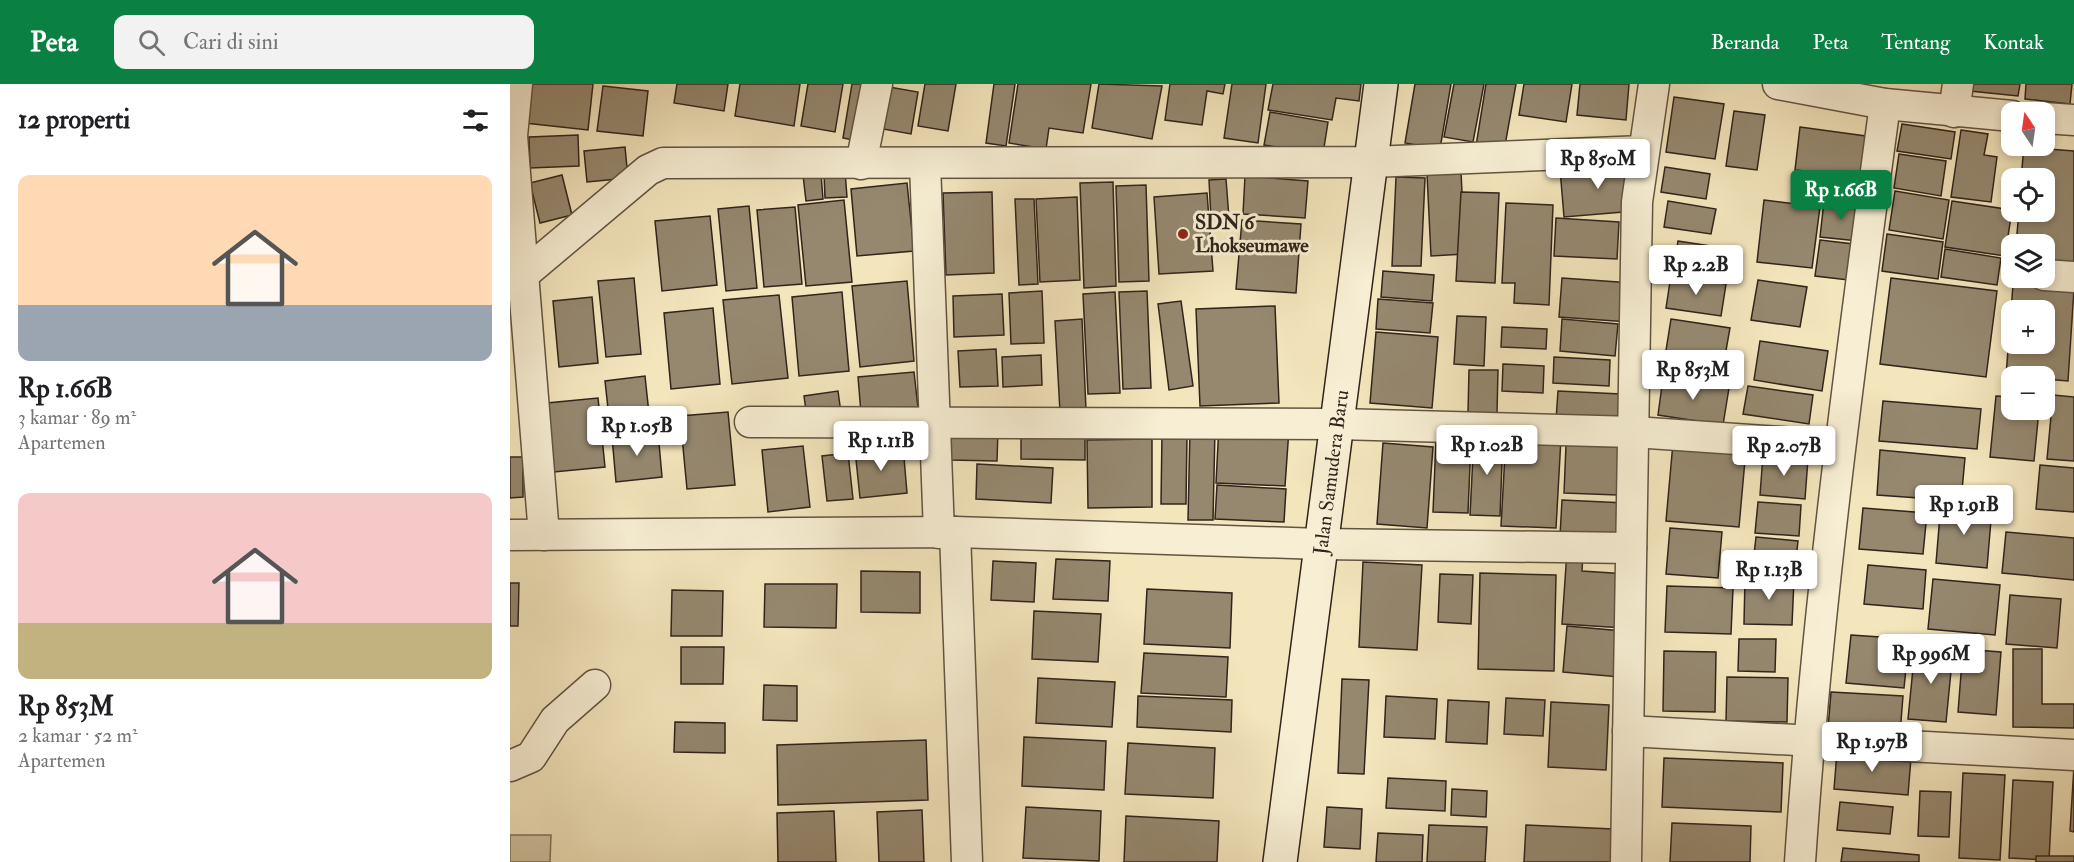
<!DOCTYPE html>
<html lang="id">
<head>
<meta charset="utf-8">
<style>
  :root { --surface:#fff; --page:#f2f2f2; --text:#202124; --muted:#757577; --accent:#0b8043 }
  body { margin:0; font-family:"IM FELL Double Pica",serif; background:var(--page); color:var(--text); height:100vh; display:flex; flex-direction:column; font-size:22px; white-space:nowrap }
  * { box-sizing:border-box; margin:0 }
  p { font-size:20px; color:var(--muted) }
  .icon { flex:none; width:33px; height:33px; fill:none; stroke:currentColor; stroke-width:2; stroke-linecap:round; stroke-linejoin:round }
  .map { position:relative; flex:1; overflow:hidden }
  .panel { display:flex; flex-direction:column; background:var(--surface); width:510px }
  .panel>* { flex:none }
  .needle { width:39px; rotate:347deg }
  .buttons { position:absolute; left:1491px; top:18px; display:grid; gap:12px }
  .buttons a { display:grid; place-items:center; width:54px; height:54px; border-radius:12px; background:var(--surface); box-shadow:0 3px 9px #0003; font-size:30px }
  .price { position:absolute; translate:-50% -51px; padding:0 14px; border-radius:6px; background:#fff; color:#222; font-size:20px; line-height:39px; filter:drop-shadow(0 2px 3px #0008) }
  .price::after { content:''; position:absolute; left:50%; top:36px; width:18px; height:14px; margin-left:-9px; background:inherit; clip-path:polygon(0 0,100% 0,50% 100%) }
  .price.on { background:var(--accent); color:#fff }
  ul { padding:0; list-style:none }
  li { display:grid; align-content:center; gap:12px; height:318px; padding:0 18px }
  li span { display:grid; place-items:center; height:186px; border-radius:12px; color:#555 }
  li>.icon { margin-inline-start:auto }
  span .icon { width:108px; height:108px; fill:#fffc; stroke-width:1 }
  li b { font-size:26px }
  h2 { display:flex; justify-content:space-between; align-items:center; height:72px; padding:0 18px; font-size:26px }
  header { display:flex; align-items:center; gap:36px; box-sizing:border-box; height:84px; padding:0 30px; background:var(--accent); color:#fff }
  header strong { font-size:28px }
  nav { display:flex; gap:33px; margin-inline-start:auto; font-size:21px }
  .search { width:420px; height:54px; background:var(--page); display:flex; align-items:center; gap:15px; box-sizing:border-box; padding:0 21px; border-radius:12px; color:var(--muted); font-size:22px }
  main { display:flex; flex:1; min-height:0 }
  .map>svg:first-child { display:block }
  .green { fill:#d2c4a1; stroke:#81745e; stroke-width:1.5 }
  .building { fill:#95886f; stroke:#30241b; stroke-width:1.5; fill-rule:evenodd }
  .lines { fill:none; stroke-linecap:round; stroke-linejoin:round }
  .street-casing { stroke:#615443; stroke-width:33 }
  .secondary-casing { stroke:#30241b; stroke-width:36 }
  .street { stroke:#f7eed3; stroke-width:30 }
  .secondary { stroke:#f7eed3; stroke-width:33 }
  .poi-dot { fill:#8f2418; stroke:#f7eed3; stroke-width:2 }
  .labels { text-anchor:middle; stroke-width:6; stroke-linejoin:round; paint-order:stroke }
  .poi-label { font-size:20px; font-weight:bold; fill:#30241b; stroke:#f7eed3; text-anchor:start }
  .street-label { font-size:20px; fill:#30241b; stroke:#f7eed3 }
</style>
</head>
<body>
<header>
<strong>Peta</strong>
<div class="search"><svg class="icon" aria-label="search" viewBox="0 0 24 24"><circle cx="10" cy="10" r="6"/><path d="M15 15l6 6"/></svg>Cari di sini</div>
<nav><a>Beranda</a><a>Peta</a><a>Tentang</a><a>Kontak</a></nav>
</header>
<main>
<section class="panel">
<h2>12 properti<svg class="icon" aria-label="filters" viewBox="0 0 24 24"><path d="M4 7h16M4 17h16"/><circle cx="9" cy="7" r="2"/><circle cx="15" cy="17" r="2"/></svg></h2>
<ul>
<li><span style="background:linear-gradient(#ffd9b3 70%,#9aa5b1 0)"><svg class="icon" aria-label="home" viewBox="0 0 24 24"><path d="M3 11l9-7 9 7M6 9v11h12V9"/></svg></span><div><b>Rp 1.66B</b><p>3 kamar · 89 m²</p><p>Apartemen</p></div></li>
<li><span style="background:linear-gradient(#f6c9c9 70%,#c2b280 0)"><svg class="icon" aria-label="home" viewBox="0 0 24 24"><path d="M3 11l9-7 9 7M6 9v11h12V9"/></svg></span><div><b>Rp 853M</b><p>2 kamar · 52 m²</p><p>Apartemen</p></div></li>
</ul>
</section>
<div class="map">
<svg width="1564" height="778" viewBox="0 0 1564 778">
  <rect width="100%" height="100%" fill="#f3e5bc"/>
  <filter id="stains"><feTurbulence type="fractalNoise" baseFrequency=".00333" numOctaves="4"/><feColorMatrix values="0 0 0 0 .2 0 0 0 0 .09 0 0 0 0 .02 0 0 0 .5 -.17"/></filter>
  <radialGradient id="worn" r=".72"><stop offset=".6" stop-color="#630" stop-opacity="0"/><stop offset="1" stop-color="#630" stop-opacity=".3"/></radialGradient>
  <polygon class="green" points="0,751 41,751 40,778 0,778"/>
  <g class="building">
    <polygon points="19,0 83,0 78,46 15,39"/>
    <polygon points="167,0 218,0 214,27 164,19"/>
    <polygon points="230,0 290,0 284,42 225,32"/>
    <polygon points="298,0 333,0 325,48 291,42"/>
    <polygon points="342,0 363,0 353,58 333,54"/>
    <polygon points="415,0 446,0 438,47 408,42"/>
    <polygon points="484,0 505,0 496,62 476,59"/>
    <polygon points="508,0 581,0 573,49 539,44 536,65 499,59"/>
    <polygon points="589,0 652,2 642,55 582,44"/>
    <polygon points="660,0 715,0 713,10 697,7 692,41 655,36"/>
    <polygon points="722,0 756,0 748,59 714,54"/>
    <polygon points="763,0 851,0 849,17 826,14 822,36 758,26"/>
    <polygon points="905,0 941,0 930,65 895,59"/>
    <polygon points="944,0 974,0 963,58 934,53"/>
    <polygon points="976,0 1006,0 994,67 966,62"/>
    <polygon points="1014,0 1062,0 1056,38 1009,31"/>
    <polygon points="1070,0 1119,0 1116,36 1067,31"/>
    <polygon points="1461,0 1510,0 1508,12 1460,7"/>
    <polygon points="1516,0 1562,0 1560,20 1515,15"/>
    <polygon points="93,2 138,7 133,52 87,47"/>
    <polygon points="379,3 408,8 401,50 373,45"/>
    <polygon points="1164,13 1214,20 1205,75 1156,68"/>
    <polygon points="1224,27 1255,31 1247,86 1216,82"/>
    <polygon points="760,28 818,38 813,70 754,61"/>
    <polygon points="1392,40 1445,48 1441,75 1387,67"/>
    <polygon points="1290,43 1363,53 1355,112 1314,107 1316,89 1285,86"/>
    <polygon points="1451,46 1478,50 1474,71 1487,73 1481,118 1441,113"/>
    <polygon points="68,51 69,82 20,84 19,53"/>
    <polygon points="115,63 118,94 77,98 74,67"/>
    <polygon points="1514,63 1564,67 1564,183 1534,180 1534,160 1506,160 1509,128 1534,128 1534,94 1511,94"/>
    <polygon points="1389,70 1436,77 1431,112 1384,104"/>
    <polygon points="1121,79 1125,127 1054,133 1050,85"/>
    <polygon points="1155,83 1200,90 1196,115 1151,108"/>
    <polygon points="335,87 337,113 315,114 314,89"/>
    <polygon points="951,88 955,170 921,172 917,90"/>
    <polygon points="311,90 313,115 296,117 293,91"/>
    <polygon points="52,91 62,131 30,139 20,99"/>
    <polygon points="735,92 798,97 795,134 733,130"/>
    <polygon points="886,93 915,94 911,182 882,182"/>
    <polygon points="716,95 719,134 701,135 699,96"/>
    <polygon points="603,98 606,202 574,204 570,99"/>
    <polygon points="397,99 404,167 347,172 341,105"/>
    <polygon points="636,101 639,197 609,198 606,102"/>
    <polygon points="1385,107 1439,116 1433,155 1379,146"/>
    <polygon points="482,108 484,189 436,191 433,109"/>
    <polygon points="951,108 989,109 985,199 946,197"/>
    <polygon points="697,109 703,187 649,190 644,113"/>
    <polygon points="567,113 570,196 530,198 526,115"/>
    <polygon points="505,115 524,115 528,200 509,201"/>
    <polygon points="334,116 342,198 296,202 288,121"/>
    <polygon points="1254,116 1310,123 1302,184 1247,178"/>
    <polygon points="1158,117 1206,125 1201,150 1154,143"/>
    <polygon points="1314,117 1353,122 1348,157 1310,153"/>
    <polygon points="1442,117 1502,126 1495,172 1435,163"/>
    <polygon points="996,119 1043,121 1039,221 1004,219 1005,199 992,199"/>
    <polygon points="239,122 247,204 216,207 208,125"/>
    <polygon points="285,123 292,200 254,203 247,126"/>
    <polygon points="200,132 207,201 152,207 145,137"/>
    <polygon points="1046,134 1109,138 1107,175 1044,172"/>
    <polygon points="732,136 791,140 786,209 726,205"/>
    <polygon points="1377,150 1433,158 1428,195 1372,187"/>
    <polygon points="1310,156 1352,161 1347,197 1305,192"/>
    <polygon points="1168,157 1213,164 1210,187 1164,181"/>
    <polygon points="1435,165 1491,174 1487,201 1431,193"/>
    <polygon points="873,187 924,191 922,217 871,213"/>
    <polygon points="1161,191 1216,200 1211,232 1156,224"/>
    <polygon points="124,194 131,270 96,273 88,197"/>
    <polygon points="1052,194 1122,199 1119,238 1049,233"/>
    <polygon points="1381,194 1487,207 1476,293 1370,280"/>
    <polygon points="1248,196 1297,203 1290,243 1241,236"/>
    <polygon points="397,197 404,277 350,283 342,202"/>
    <path d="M1503,201L1564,205L1558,297L1534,295V292H1496ZM1502,226H1534V260H1502Z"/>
    <polygon points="532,207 534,259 501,260 499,209"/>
    <polygon points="637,207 641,304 613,305 609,208"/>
    <polygon points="332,208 339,287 289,292 282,213"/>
    <polygon points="605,208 610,309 578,310 573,210"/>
    <polygon points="492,210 494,251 444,253 443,212"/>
    <polygon points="269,211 278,294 222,300 213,216"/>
    <polygon points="82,213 88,279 49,283 43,217"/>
    <polygon points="868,215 923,219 920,249 866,245"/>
    <polygon points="671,217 683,302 659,306 648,220"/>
    <polygon points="765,222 769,319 690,322 686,225"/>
    <polygon points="203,224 210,300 161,305 154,229"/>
    <polygon points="947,232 976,233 974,282 944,280"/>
    <polygon points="572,235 576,326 550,328 545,237"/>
    <polygon points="1052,235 1108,240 1105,272 1050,267"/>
    <polygon points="1161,235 1220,244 1212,289 1154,279"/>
    <polygon points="992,243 1037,245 1036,265 991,263"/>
    <polygon points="866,248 928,253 922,324 860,319"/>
    <polygon points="1250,257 1318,267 1312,307 1244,296"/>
    <polygon points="486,265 488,302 450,303 448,267"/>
    <polygon points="531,271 532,301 493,303 492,273"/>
    <polygon points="1044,273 1100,276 1099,302 1043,299"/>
    <polygon points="993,280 1034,282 1033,309 992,307"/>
    <polygon points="959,286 988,286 987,329 958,329"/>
    <polygon points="404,288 408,324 351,329 348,293"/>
    <polygon points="135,292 140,339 100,343 95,297"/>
    <polygon points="1153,294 1219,304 1213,341 1148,331"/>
    <polygon points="1238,302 1303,311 1299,340 1233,330"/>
    <polygon points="328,307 331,329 297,334 294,312"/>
    <polygon points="1048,307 1111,310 1110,339 1046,336"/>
    <polygon points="1543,311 1564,313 1564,377 1537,375"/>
    <polygon points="1486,312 1502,313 1502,326 1529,326 1524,377 1480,373"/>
    <polygon points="88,314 95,383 44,388 37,319"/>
    <polygon points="1373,317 1471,325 1467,365 1369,357"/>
    <polygon points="218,328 225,401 177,405 170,332"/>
    <polygon points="709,341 779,345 775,402 706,399"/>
    <polygon points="511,342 575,343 575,376 511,375"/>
    <polygon points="440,345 488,346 487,377 440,376"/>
    <polygon points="680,345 705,345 703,436 678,436"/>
    <polygon points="148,348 152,393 106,398 102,353"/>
    <polygon points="652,350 677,351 676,420 651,420"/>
    <polygon points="964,352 993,353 990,432 960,431"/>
    <polygon points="996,352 1051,354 1046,444 991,442"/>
    <polygon points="642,355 642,423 578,424 577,356"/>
    <polygon points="926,355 961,357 958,429 923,428"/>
    <polygon points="873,359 923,363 917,444 867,440"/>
    <polygon points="1163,359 1236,365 1229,443 1156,437"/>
    <polygon points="1056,361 1109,363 1107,411 1054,409"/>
    <polygon points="293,362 300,423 258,428 252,366"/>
    <polygon points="393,362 397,409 350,414 345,366"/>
    <polygon points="1370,366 1455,374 1451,417 1367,411"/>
    <polygon points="338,369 343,415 317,417 312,372"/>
    <polygon points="1253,371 1298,375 1295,415 1250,411"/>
    <polygon points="0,373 13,373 13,413 0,414"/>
    <polygon points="467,380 543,384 541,419 466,415"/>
    <polygon points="1530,381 1564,384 1564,428 1526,425"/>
    <polygon points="707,401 776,405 774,438 705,435"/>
    <polygon points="1052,416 1116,419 1114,456 1050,452"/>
    <polygon points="1248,418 1291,421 1289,452 1245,449"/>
    <polygon points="1431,419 1482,424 1477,484 1426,479"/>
    <polygon points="1353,424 1417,429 1413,470 1349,465"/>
    <polygon points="1160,444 1212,448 1208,494 1156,490"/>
    <polygon points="1496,448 1564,454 1564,496 1492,489"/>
    <polygon points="1246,453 1288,457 1284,492 1242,488"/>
    <polygon points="1057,467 1073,468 1072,487 1117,490 1114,544 1052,540"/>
    <polygon points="546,475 600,477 598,517 543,515"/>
    <polygon points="483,477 526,479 524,518 481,516"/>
    <polygon points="853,478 912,481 907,566 849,563"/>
    <polygon points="1358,481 1416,486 1413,525 1354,520"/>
    <polygon points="351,487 410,488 410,529 351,528"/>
    <polygon points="970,489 1046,491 1044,587 968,585"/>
    <polygon points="930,490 963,491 961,540 928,538"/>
    <polygon points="1235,494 1284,495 1282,541 1234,540"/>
    <polygon points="1423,495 1490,501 1485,551 1418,545"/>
    <polygon points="0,499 9,499 8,542 0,542"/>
    <polygon points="255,500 327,500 326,544 254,543"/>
    <polygon points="1157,502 1223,504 1221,550 1155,548"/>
    <polygon points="637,505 722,509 720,564 634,560"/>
    <polygon points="162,506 213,507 212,552 161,552"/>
    <polygon points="1500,511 1551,515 1547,564 1496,560"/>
    <polygon points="524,527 591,530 588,578 522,575"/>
    <polygon points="1057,542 1113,547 1110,593 1053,588"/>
    <polygon points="1341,551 1399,555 1394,604 1336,599"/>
    <polygon points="1229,555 1266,555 1265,588 1228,587"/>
    <polygon points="171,563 214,563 213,600 171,600"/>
    <polygon points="1405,564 1443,567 1436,638 1398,635"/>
    <polygon points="1453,565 1491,568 1486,631 1448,628"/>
    <polygon points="1503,565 1532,565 1532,620 1564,620 1564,644 1503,643"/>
    <polygon points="1154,567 1206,568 1205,628 1153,627"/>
    <polygon points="634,569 718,573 716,613 631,609"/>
    <polygon points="1217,593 1278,594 1277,638 1216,637"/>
    <polygon points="528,594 605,598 602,643 526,639"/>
    <polygon points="832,595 859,596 854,690 828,689"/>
    <polygon points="254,601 287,602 287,637 253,636"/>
    <polygon points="1321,608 1393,612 1390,650 1318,645"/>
    <polygon points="628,612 722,616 721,648 627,643"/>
    <polygon points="876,612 927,615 925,655 874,653"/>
    <polygon points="996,614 1035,616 1033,652 994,650"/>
    <polygon points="938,616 979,618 977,660 936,658"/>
    <polygon points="1041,618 1099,621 1096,686 1038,683"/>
    <polygon points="165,638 215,639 215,669 164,668"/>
    <polygon points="514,653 596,657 594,706 512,702"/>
    <polygon points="416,656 418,716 268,721 267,661"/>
    <polygon points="618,659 705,664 703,714 615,710"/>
    <polygon points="1327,668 1401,674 1398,711 1324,705"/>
    <polygon points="1154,674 1273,679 1271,728 1152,723"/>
    <polygon points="1564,682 1564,748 1560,747"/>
    <polygon points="1453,689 1495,691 1490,776 1449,774"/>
    <polygon points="878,694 936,697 935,727 876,724"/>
    <polygon points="1503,696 1543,698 1539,776 1499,774"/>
    <polygon points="942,705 977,707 976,733 941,731"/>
    <polygon points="1410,707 1441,708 1439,753 1408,752"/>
    <polygon points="1330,718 1383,723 1380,750 1327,746"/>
    <polygon points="516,723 591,727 589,777 513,774"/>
    <polygon points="817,723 852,725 850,765 814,763"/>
    <polygon points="412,726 414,778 369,778 367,728"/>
    <polygon points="324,727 326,778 268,778 267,729"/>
    <polygon points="616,732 709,737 707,778 614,778"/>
    <polygon points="1162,739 1241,742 1240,778 1160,778"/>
    <polygon points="919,741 977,743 975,778 917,778"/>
    <polygon points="1016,741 1103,745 1102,778 1014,778"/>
    <polygon points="868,749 913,751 912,778 866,778"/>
    <polygon points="1333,764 1409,771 1409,778 1331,778"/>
    <rect x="1526" y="772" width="38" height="6"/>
  </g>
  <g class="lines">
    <defs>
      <g id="street">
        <polyline points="7,0 2,52 34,451"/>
        <polyline points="1268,0 1375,20 1502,32"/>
        <polyline points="1444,28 1448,0"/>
        <polyline points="1534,34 1564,36"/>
        <polyline points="351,80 367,0"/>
        <polyline points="415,80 429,449"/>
        <polyline points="1534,191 1564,193"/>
        <polyline points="0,193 13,191 138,86 153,79 861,78 1134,67"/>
        <polyline points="240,338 827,340 1124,348 1329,362"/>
        <polyline points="445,448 457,778"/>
        <polyline points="0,451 445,448 811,460 1121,464"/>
        <polyline points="1118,647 1564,671"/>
        <polyline points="0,682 21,673 45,636 85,601"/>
        <polyline points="1116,778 1127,118 1144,0"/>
        <path d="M1290,778C1307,524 1341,272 1375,20"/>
      </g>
      <g id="secondary">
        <path id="s1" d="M770,778L871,0"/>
      </g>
    </defs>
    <use href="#street" class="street-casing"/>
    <use href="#secondary" class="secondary-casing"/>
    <use href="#street" class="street"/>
    <use href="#secondary" class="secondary"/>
  </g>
  <circle class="poi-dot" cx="673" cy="150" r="6"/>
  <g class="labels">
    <g class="poi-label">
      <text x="685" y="145">SDN 6<tspan x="685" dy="23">Lhokseumawe</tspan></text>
    </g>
    <g class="street-label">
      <text dy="7" stroke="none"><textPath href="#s1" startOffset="393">Jalan Samudera Baru</textPath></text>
    </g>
  </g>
  <rect width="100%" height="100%" filter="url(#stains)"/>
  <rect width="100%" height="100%" fill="url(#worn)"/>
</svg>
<div class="buttons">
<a><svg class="needle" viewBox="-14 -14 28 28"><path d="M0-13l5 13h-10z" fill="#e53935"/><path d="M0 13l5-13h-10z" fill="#757577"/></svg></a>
<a><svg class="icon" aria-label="locate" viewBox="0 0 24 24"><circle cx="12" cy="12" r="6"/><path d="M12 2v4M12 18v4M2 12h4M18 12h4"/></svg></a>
<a><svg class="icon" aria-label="layers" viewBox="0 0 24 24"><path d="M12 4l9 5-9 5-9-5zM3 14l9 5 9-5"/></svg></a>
<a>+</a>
<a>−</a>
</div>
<b class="price" style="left:1088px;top:106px">Rp 850M</b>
<b class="price on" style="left:1331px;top:137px">Rp 1.66B</b>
<b class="price" style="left:1186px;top:212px">Rp 2.2B</b>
<b class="price" style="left:1183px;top:317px">Rp 853M</b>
<b class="price" style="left:127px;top:373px">Rp 1.05B</b>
<b class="price" style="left:371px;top:388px">Rp 1.11B</b>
<b class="price" style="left:977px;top:392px">Rp 1.02B</b>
<b class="price" style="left:1274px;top:393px">Rp 2.07B</b>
<b class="price" style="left:1454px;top:452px">Rp 1.91B</b>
<b class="price" style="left:1259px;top:517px">Rp 1.13B</b>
<b class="price" style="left:1421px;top:601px">Rp 996M</b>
<b class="price" style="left:1362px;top:689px">Rp 1.97B</b>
</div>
</main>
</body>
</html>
